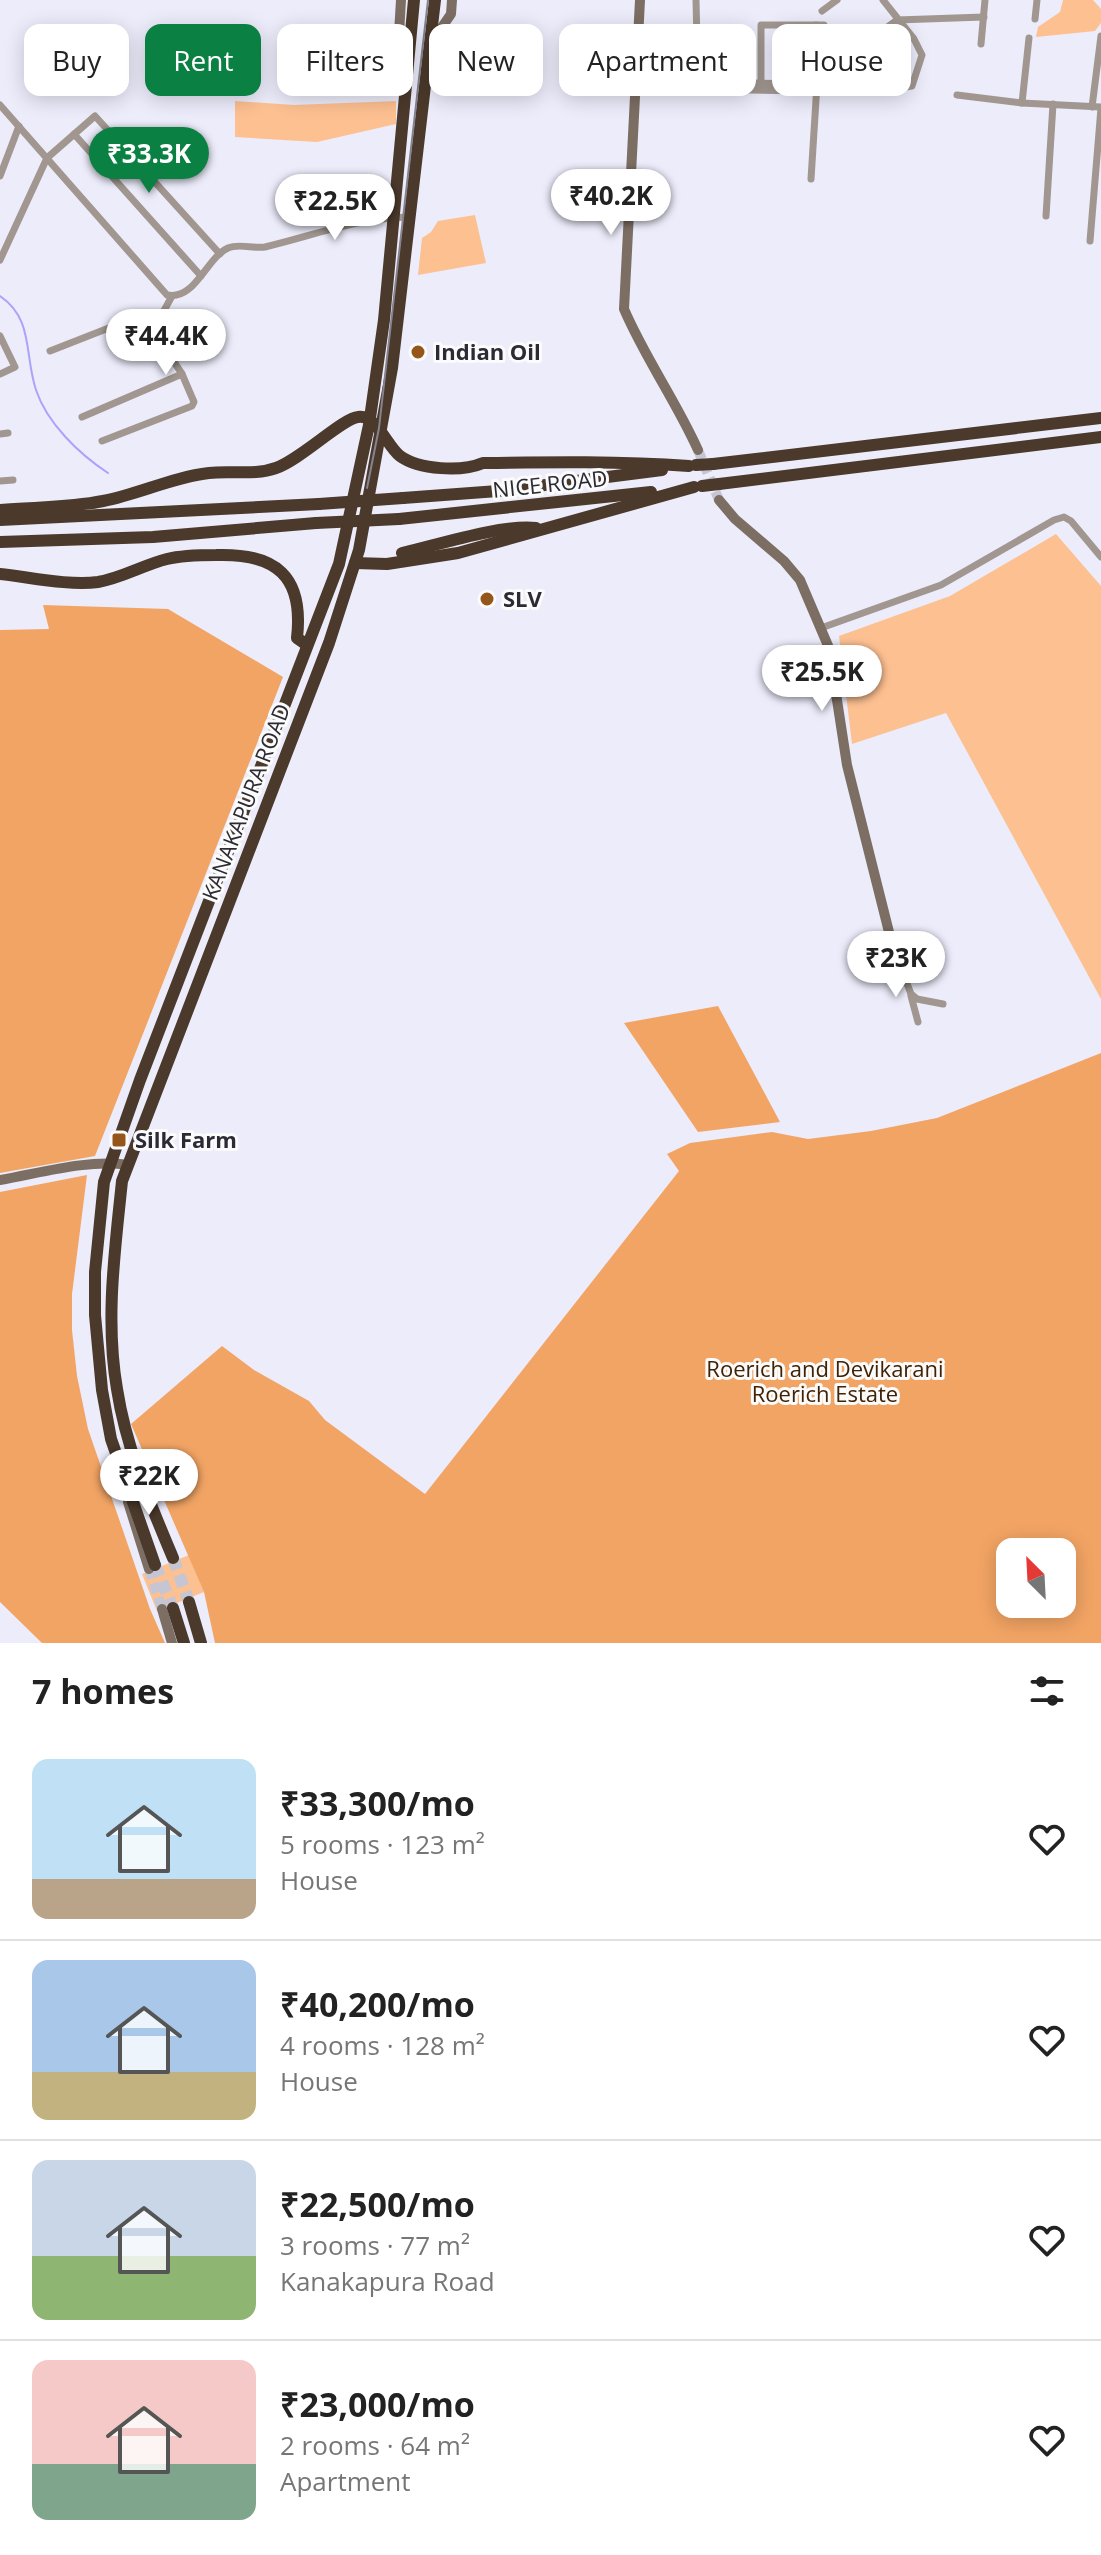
<!DOCTYPE html>
<html lang="en">
<head>
<meta charset="utf-8">
<style>
  :root { --surface:#fff; --page:#f2f2f2; --text:#222; --muted:#767676; --line:#e0e0e0; --accent:#0b8043 }
  body { margin:0; font-family:"Open Sans",sans-serif; background:var(--page); color:var(--text); height:100vh; display:flex; flex-direction:column; font-size:30px; white-space:nowrap }
  * { box-sizing:border-box; margin:0 }
  p { font-size:26px; color:var(--muted) }
  .icon { flex:none; width:44px; height:44px; fill:none; stroke:currentColor; stroke-width:2; stroke-linecap:round; stroke-linejoin:round }
  .map { position:relative; height:1643px; overflow:hidden }
  .drawer { display:flex; flex-direction:column; background:var(--surface); flex:1 }
  .drawer>* { flex:none }
  .hud { position:absolute; left:24px; top:24px; width:1054px; height:72px; display:flex; gap:16px }
  .needle { width:52px; rotate:336deg }
  .buttons { position:absolute; left:996px; top:1538px; display:grid; gap:16px }
  .buttons a { display:grid; place-items:center; width:80px; height:80px; border-radius:16px; background:var(--surface); box-shadow:0 4px 20px #0003; font-size:40px }
  .price { position:absolute; translate:-50% -68px; padding:0 18px; border-radius:28px; background:#fff; color:#222; font-size:26px; line-height:52px; filter:drop-shadow(0 2px 4px #0008) }
  .price::after { content:''; position:absolute; left:50%; top:48px; width:24px; height:18px; margin-left:-12px; background:inherit; clip-path:polygon(0 0,100% 0,50% 100%) }
  .price.active { background:var(--accent); color:#fff }
  ul { padding:0; list-style:none }
  li { display:flex; align-items:center; gap:24px; height:200px; padding:0 32px }
  li+li { border-top:2px solid var(--line) }
  li span { display:grid; place-items:center; flex:none; width:224px; height:160px; border-radius:16px; color:#555 }
  li>.icon { margin-inline-start:auto }
  span .icon { width:96px; height:96px; fill:#fffc; stroke-width:1 }
  li b { font-size:34px }
  h2 { display:flex; justify-content:space-between; align-items:center; height:96px; padding:0 32px; font-size:34px }
  .tag { padding:0 28px; border-radius:16px; background:var(--surface); box-shadow:0 4px 20px #0003; font-size:28px; line-height:72px }
  .tag.active { background:var(--accent); color:#fff }
  .map>svg:first-child { display:block }
  .green { fill:#fdc091 }
  .forest { fill:#f2a464; fill-rule:evenodd }
  .lines { fill:none; stroke-linecap:round; stroke-linejoin:round }
  .stream { stroke:#aba3f9; stroke-width:2 }
  .secondary-tunnel { stroke:#c6c5d3; stroke-width:10; stroke-dasharray:10 5; stroke-linecap:butt }
  .highway-tunnel { stroke:#c6c5d3; stroke-width:12; stroke-dasharray:12 6; stroke-linecap:butt }
  .street { stroke:#a19790; stroke-width:7 }
  .secondary { stroke:#7c6e63; stroke-width:10 }
  .highway { stroke:#4b392b; stroke-width:12 }
  .rail { stroke:#848490; stroke-width:2 }
  .highway-bridge { stroke:#4b392b; stroke-width:12 }
  .poi-dot { fill:#95561c; stroke:#fbfbfb; stroke-width:3 }
  .labels { text-anchor:middle; stroke-width:6; stroke-linejoin:round; paint-order:stroke }
  .poi-label { font-size:22px; font-weight:bold; fill:#2c2b35; stroke:#fbfbfb; text-anchor:start }
  .street-label { font-size:22px; fill:#2c2b35; stroke:#fbfbfb }
  .park-label { font-size:22px; fill:#402205; stroke:#fbfbfb }
</style>
</head>
<body>
<div class="map">
<svg width="1101" height="1643" viewBox="0 0 1101 1643">
  <rect width="100%" height="100%" fill="#ececfb"/>
  <g class="green">
    <polygon points="1063,0 1093,0 1101,9 1101,23 1095,31 1036,37 1038,27 1060,12"/>
    <polygon points="235,101 294,105 396,101 396,124 317,142 235,137"/>
    <polygon points="475,215 486,263 418,275 422,238 431,232 438,221"/>
    <polygon points="1056,534 1101,586 1101,999 946,713 852,744 839,636 950,596"/>
    <polygon points="189,1555 204,1592 157,1611 142,1574"/>
  </g>
  <g class="forest">
    <polygon points="43,605 168,609 283,677 95,1156 0,1173 0,630 49,629"/>
    <polygon points="718,1006 780,1122 698,1132 624,1023"/>
    <path d="M1101,1053V1643H215L204,1592L131,1424L222,1346L254,1370L309,1401L325,1420L425,1494L679,1171L667,1154L690,1143L772,1132L808,1139L871,1131L937,1118ZM1010,1552H1062V1604H1010Z"/>
    <polygon points="87,1175 72,1294 72,1330 77,1376 88,1429 150,1609 165,1643 42,1643 0,1602 0,1192"/>
  </g>
  <g class="lines">
    <path class="stream" d="M0,296C34,319 24,354 36,390C47,423 79,454 108,473"/>
    <g class="secondary-tunnel">
      <polyline points="698,450 719,500"/>
      <polyline points="149,1569 162,1609"/>
    </g>
    <g class="highway-tunnel">
      <polyline points="173,1558 189,1602"/>
      <polyline points="155,1565 173,1608"/>
    </g>
    <g class="street">
      <polyline points="696,0 698,86"/>
      <polyline points="822,11 837,0"/>
      <polyline points="1035,19 1037,0"/>
      <polyline points="981,44 985,0"/>
      <polyline points="854,51 897,20 984,17"/>
      <polyline points="761,84 761,25 824,25"/>
      <polyline points="878,87 892,89 912,86 922,55 914,39 883,0"/>
      <polyline points="636,88 868,92 868,85 637,81"/>
      <polyline points="957,95 1022,103 1101,107"/>
      <polyline points="1022,103 1029,38"/>
      <path d="M0,105L167,295C195,301 206,258 228,248C239,243 253,249 265,247C315,235 357,218 410,217"/>
      <polyline points="1092,107 1101,36"/>
      <polyline points="74,134 201,276"/>
      <polyline points="0,176 19,126"/>
      <polyline points="811,179 817,84 816,25"/>
      <polyline points="1046,216 1053,104"/>
      <polyline points="1090,241 1101,108"/>
      <polyline points="0,260 47,158 95,116 220,254"/>
      <polyline points="0,336 15,367 0,374"/>
      <polyline points="50,351 142,315 150,325"/>
      <polyline points="82,417 182,374"/>
      <polyline points="0,434 8,433"/>
      <polyline points="102,441 192,406 194,402 182,374 150,325 161,316 172,296"/>
      <polyline points="0,481 13,480"/>
      <polyline points="821,628 941,585 1054,520 1064,517 1071,521 1101,557"/>
      <polyline points="892,944 911,994 917,999 943,1004"/>
      <polyline points="911,996 918,1022"/>
    </g>
    <g class="secondary">
      <polyline points="401,0 397,67 407,69"/>
      <path d="M640,0L624,309C645,358 676,401 698,450"/>
      <polyline points="431,43 451,14 452,0"/>
      <polyline points="719,500 735,519 784,561 800,580 829,648 847,765 892,944"/>
      <path d="M0,1180C41,1173 87,1159 128,1165"/>
      <polyline points="128,1502 149,1569"/>
      <polyline points="162,1609 172,1643"/>
    </g>
    <g class="highway">
      <polyline points="713,464 1101,418"/>
      <polyline points="719,484 1101,437"/>
      <polyline points="403,498 498,491 662,470"/>
      <path d="M0,510C34,507 69,508 103,501C139,494 173,477 209,473C232,470 254,476 276,468C300,460 343,418 358,417C376,414 387,446 400,456C419,470 462,472 483,463C552,462 620,461 689,466"/>
      <polyline points="399,519 651,492"/>
      <polyline points="0,520 319,504"/>
      <polyline points="0,542 153,537 316,523"/>
      <path d="M402,553C437,545 502,524 536,528"/>
      <polyline points="355,563 387,564 458,553 694,487"/>
      <path d="M0,574C29,577 69,586 98,582C122,578 143,565 167,559C183,555 200,555 216,555C276,553 304,576 297,638L307,645"/>
      <path d="M173,1558C150,1503 126,1448 117,1389C105,1320 115,1250 122,1181L329,643L359,550L392,368L435,0"/>
      <polyline points="155,1565 111,1439 102,1390 95,1315 95,1272 104,1182 140,1080 339,564 369,425 384,320 414,0"/>
      <polyline points="189,1602 201,1643"/>
      <polyline points="173,1608 184,1643"/>
    </g>
    <polyline class="rail" points="367,488 379,428 428,0"/>
    <g class="highway-bridge">
      <polyline points="696,465 713,464"/>
      <polyline points="702,486 719,484"/>
      <polyline points="319,504 403,498"/>
      <polyline points="316,523 399,519"/>
    </g>
  </g>
  <g class="poi-dot">
    <circle cx="418" cy="352" r="8"/>
    <circle cx="487" cy="599" r="8"/>
    <rect x="111" y="1132" width="16" height="16" rx="4"/>
  </g>
  <g class="labels">
    <g class="poi-label">
      <text x="434" y="360">Indian Oil</text>
      <text x="503" y="607">SLV</text>
      <text x="135" y="1148">Silk Farm</text>
    </g>
    <g class="street-label">
      <text transform="translate(550 484) rotate(-6)" y="8">NICE ROAD</text>
      <text transform="translate(246 802) rotate(-69)" y="8">KANAKAPURA ROAD</text>
    </g>
    <g class="park-label">
      <text x="825" y="1377">Roerich and Devikarani<tspan x="825" dy="25">Roerich Estate</tspan></text>
    </g>
  </g>
</svg>
<div class="buttons">
<a><svg class="needle" viewBox="-14 -14 28 28"><path d="M0-13l5 13h-10z" fill="#e53935"/><path d="M0 13l5-13h-10z" fill="#767676"/></svg></a>
</div>
<b class="price active" style="left:149px;top:195px">₹33.3K</b>
<b class="price" style="left:611px;top:237px">₹40.2K</b>
<b class="price" style="left:335px;top:242px">₹22.5K</b>
<b class="price" style="left:166px;top:377px">₹44.4K</b>
<b class="price" style="left:822px;top:713px">₹25.5K</b>
<b class="price" style="left:896px;top:999px">₹23K</b>
<b class="price" style="left:149px;top:1517px">₹22K</b>
<div class="hud">
<a class="tag">Buy</a>
<a class="tag active">Rent</a>
<a class="tag">Filters</a>
<a class="tag">New</a>
<a class="tag">Apartment</a>
<a class="tag">House</a>
</div>
</div>
<section class="drawer">
<h2>7 homes<svg class="icon" aria-label="filters" viewBox="0 0 24 24"><path d="M4 7h16M4 17h16"/><circle cx="9" cy="7" r="2"/><circle cx="15" cy="17" r="2"/></svg></h2>
<ul>
<li><span style="background:linear-gradient(#bfe0f5 75%,#b9a48a 0)"><svg class="icon" aria-label="home" viewBox="0 0 24 24"><path d="M3 11l9-7 9 7M6 9v11h12V9"/></svg></span><div><b>₹33,300/mo</b><p>5 rooms · 123 m²</p><p>House</p></div><svg class="icon" aria-label="heart" viewBox="0 0 24 24"><path d="M12 20l-8-8c-3-5 5-10 8-4 3-6 11-1 8 4z"/></svg></li>
<li><span style="background:linear-gradient(#a9c7e8 70%,#c2b280 0)"><svg class="icon" aria-label="home" viewBox="0 0 24 24"><path d="M3 11l9-7 9 7M6 9v11h12V9"/></svg></span><div><b>₹40,200/mo</b><p>4 rooms · 128 m²</p><p>House</p></div><svg class="icon" aria-label="heart" viewBox="0 0 24 24"><path d="M12 20l-8-8c-3-5 5-10 8-4 3-6 11-1 8 4z"/></svg></li>
<li><span style="background:linear-gradient(#c9d6e8 60%,#8fb573 0)"><svg class="icon" aria-label="home" viewBox="0 0 24 24"><path d="M3 11l9-7 9 7M6 9v11h12V9"/></svg></span><div><b>₹22,500/mo</b><p>3 rooms · 77 m²</p><p>Kanakapura Road</p></div><svg class="icon" aria-label="heart" viewBox="0 0 24 24"><path d="M12 20l-8-8c-3-5 5-10 8-4 3-6 11-1 8 4z"/></svg></li>
<li><span style="background:linear-gradient(#f6c9c9 65%,#7fa58c 0)"><svg class="icon" aria-label="home" viewBox="0 0 24 24"><path d="M3 11l9-7 9 7M6 9v11h12V9"/></svg></span><div><b>₹23,000/mo</b><p>2 rooms · 64 m²</p><p>Apartment</p></div><svg class="icon" aria-label="heart" viewBox="0 0 24 24"><path d="M12 20l-8-8c-3-5 5-10 8-4 3-6 11-1 8 4z"/></svg></li>
</ul>
</section>
</body>
</html>
